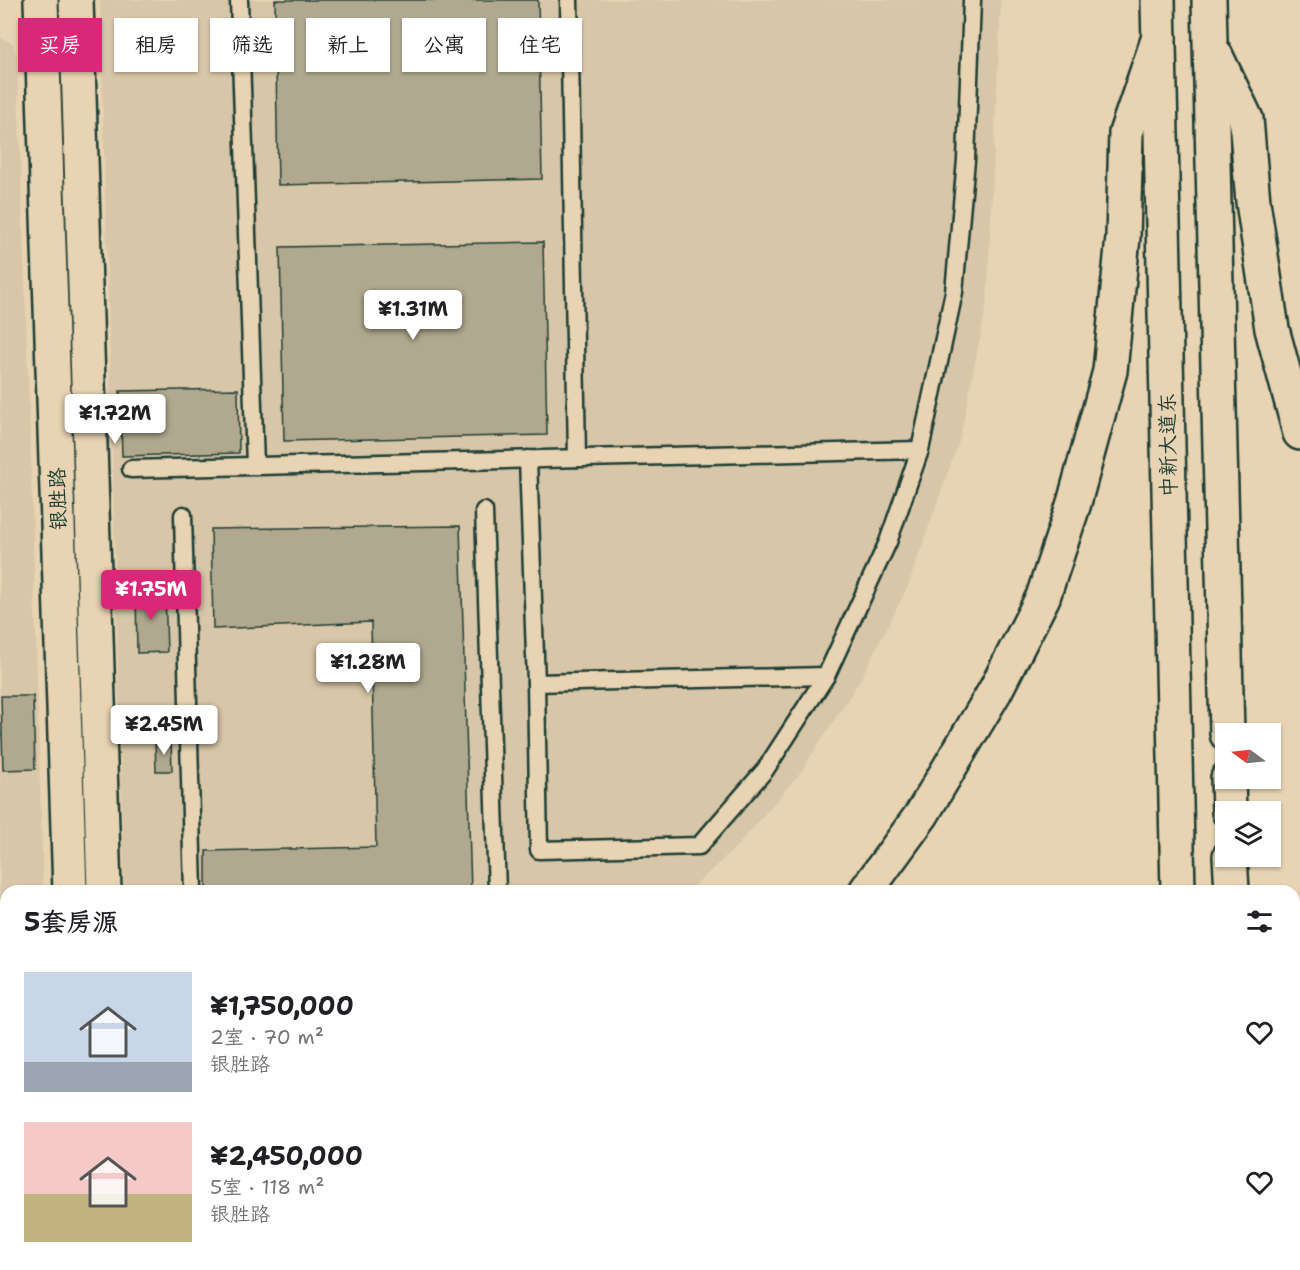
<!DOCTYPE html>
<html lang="zh">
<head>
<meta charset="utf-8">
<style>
  :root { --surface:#fff; --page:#f2f2f2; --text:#202124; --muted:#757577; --accent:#db2777 }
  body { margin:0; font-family:"Shantell Sans","LXGW WenKai TC",sans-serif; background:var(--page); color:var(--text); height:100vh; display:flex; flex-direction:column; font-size:22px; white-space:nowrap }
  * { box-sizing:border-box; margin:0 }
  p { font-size:20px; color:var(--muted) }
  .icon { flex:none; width:33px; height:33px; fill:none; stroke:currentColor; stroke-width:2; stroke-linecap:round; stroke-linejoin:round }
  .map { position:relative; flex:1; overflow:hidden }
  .drawer { position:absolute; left:0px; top:885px; width:1300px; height:386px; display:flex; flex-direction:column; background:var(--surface); border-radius:18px 18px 0 0; box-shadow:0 2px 4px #0004 }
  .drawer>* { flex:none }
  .top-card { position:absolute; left:18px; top:18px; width:600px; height:54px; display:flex; gap:12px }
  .needle { width:39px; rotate:285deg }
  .fabs { position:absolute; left:1215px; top:723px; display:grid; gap:12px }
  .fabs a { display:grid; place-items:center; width:66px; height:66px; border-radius:0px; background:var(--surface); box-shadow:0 2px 4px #0004; font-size:30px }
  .price { position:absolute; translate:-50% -51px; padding:0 14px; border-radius:6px; background:#fff; color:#222; font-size:20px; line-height:39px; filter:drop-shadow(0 2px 3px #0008) }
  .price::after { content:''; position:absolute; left:50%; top:36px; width:18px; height:14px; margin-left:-9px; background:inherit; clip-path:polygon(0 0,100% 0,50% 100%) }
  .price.on { background:var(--accent); color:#fff }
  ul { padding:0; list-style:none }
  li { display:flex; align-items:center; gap:18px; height:150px; padding:0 24px }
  li span { display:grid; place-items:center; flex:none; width:168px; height:120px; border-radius:0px; color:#555 }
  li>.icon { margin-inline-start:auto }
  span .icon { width:72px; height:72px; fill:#fffc; stroke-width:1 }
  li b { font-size:26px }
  h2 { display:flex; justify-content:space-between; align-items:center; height:72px; padding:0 24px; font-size:26px }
  .chip { padding:0 21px; border-radius:0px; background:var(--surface); box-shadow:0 2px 4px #0004; font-size:21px; line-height:54px }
  .chip.on { background:var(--accent); color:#fff }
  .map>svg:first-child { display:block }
  .built { fill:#d8c6a8 }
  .building { fill:#b1a98f; stroke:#1f3d34; stroke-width:1.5 }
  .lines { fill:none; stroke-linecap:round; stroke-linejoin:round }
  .lane-casing { stroke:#1f3d34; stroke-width:21 }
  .secondary-casing { stroke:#1f3d34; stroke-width:38 }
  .primary-casing { stroke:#1f3d34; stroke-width:38 }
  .lane { stroke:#e8d3b2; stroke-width:16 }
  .secondary { stroke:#e8d3b2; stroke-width:33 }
  .primary { stroke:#e8d3b2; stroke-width:33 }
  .labels { text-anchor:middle; stroke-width:4.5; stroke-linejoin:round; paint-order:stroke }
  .street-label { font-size:21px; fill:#1f3d34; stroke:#e8d3b2 }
</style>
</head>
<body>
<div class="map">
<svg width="1300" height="1270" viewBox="0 0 1300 1270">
  <rect width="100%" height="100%" fill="#e8d3b2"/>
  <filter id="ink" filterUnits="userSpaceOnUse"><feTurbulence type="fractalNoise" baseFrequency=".0167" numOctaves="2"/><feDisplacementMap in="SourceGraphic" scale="12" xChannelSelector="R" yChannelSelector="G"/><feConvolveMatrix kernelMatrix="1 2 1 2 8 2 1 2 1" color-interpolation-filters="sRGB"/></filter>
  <g filter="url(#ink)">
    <g class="built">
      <polygon points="100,0 1001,0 987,302 960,438 907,588 860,680 800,773 738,845 689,891 124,891"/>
      <polygon points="0,37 13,44 17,57 30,437 43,891 6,891 6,1050 0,1050"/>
    </g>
    <g class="building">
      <polygon points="275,0 538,0 542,179 278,185"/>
      <polygon points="543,242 547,435 284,441 280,247"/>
      <polygon points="238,389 239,453 122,456 120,391"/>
      <polygon points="460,526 471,891 206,891 206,851 376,847 371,622 213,629 211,529"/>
      <polygon points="136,590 165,590 167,652 137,653"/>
      <polygon points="1,696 33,696 35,769 3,770"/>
      <polygon points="155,740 171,740 172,771 156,771"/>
    </g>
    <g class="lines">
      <defs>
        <g id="lane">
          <polyline points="239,0 255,465"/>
          <polyline points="569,0 577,458"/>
          <polyline points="528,459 536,683 539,850 699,846 765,770 826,676 888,542 920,450 954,292 966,160 972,0"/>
          <polyline points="131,469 920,450"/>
          <polyline points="484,511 497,891"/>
          <polyline points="183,515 193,891"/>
          <polyline points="536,683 826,676"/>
          <polyline points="99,727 190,724"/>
        </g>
        <g id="secondary">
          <polyline points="41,0 70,891"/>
          <polyline points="76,0 104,891"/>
          <polyline points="81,1264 81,1270"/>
          <polyline points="115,1264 115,1270"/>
        </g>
        <g id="primary">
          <polyline points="1158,0 1178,891"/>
          <polyline points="1209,0 1227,734"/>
          <polyline points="1215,54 1246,119 1253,202 1272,329 1300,433"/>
          <polyline points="1228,778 1229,812"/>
          <polyline points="1230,856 1232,891"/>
          <polyline points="866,891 922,814 995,691 1043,597 1074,503 1110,371 1123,237 1126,133 1159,37"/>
          <polyline points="1294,1040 1300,1039"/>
          <polyline points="1294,1182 1300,1169"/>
          <polyline points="738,1264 739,1270"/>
          <polyline points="1148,1264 1149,1270"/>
          <polyline points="1185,1264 1185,1270"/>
          <polyline points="1243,1264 1244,1270"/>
          <polyline points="339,1270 356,1264"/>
          <polyline points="507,1270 516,1264"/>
          <polyline points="1274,1270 1275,1264"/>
        </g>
      </defs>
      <use href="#lane" class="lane-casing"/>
      <use href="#secondary" class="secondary-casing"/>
      <use href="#primary" class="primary-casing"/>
      <use href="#lane" class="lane"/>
      <use href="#secondary" class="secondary"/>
      <use href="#primary" class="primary"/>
    </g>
  </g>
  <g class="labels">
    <g class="street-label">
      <text transform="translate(1168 445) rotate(-91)" y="7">中新大道东</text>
      <text transform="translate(58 499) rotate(-92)" y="7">银胜路</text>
    </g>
  </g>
</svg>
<div class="fabs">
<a><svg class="needle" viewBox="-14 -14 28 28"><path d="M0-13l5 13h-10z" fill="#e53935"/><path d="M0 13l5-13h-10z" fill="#757577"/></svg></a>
<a><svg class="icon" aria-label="layers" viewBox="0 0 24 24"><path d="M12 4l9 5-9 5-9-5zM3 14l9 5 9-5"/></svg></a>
</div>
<b class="price" style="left:413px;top:341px">¥1.31M</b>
<b class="price" style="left:115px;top:445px">¥1.72M</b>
<b class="price on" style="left:151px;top:621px">¥1.75M</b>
<b class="price" style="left:368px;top:694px">¥1.28M</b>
<b class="price" style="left:164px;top:756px">¥2.45M</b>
<div class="top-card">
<a class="chip on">买房</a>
<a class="chip">租房</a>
<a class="chip">筛选</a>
<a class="chip">新上</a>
<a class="chip">公寓</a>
<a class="chip">住宅</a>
</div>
<section class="drawer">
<h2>5套房源<svg class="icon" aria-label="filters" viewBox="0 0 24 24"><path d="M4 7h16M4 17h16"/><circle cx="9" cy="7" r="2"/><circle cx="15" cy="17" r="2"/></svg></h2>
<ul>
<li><span style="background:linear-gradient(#c9d6e8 75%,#9aa5b1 0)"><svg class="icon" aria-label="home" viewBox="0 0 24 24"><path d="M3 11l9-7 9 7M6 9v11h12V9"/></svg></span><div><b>¥1,750,000</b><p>2室 · 70 m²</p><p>银胜路</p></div><svg class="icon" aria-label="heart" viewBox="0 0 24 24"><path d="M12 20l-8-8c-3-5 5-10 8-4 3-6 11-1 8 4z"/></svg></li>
<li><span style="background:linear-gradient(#f6c9c9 60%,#c2b280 0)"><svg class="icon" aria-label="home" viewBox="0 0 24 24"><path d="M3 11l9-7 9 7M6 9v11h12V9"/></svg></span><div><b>¥2,450,000</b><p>5室 · 118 m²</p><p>银胜路</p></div><svg class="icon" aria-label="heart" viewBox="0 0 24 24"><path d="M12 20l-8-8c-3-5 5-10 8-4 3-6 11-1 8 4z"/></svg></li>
</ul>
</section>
</div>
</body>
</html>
